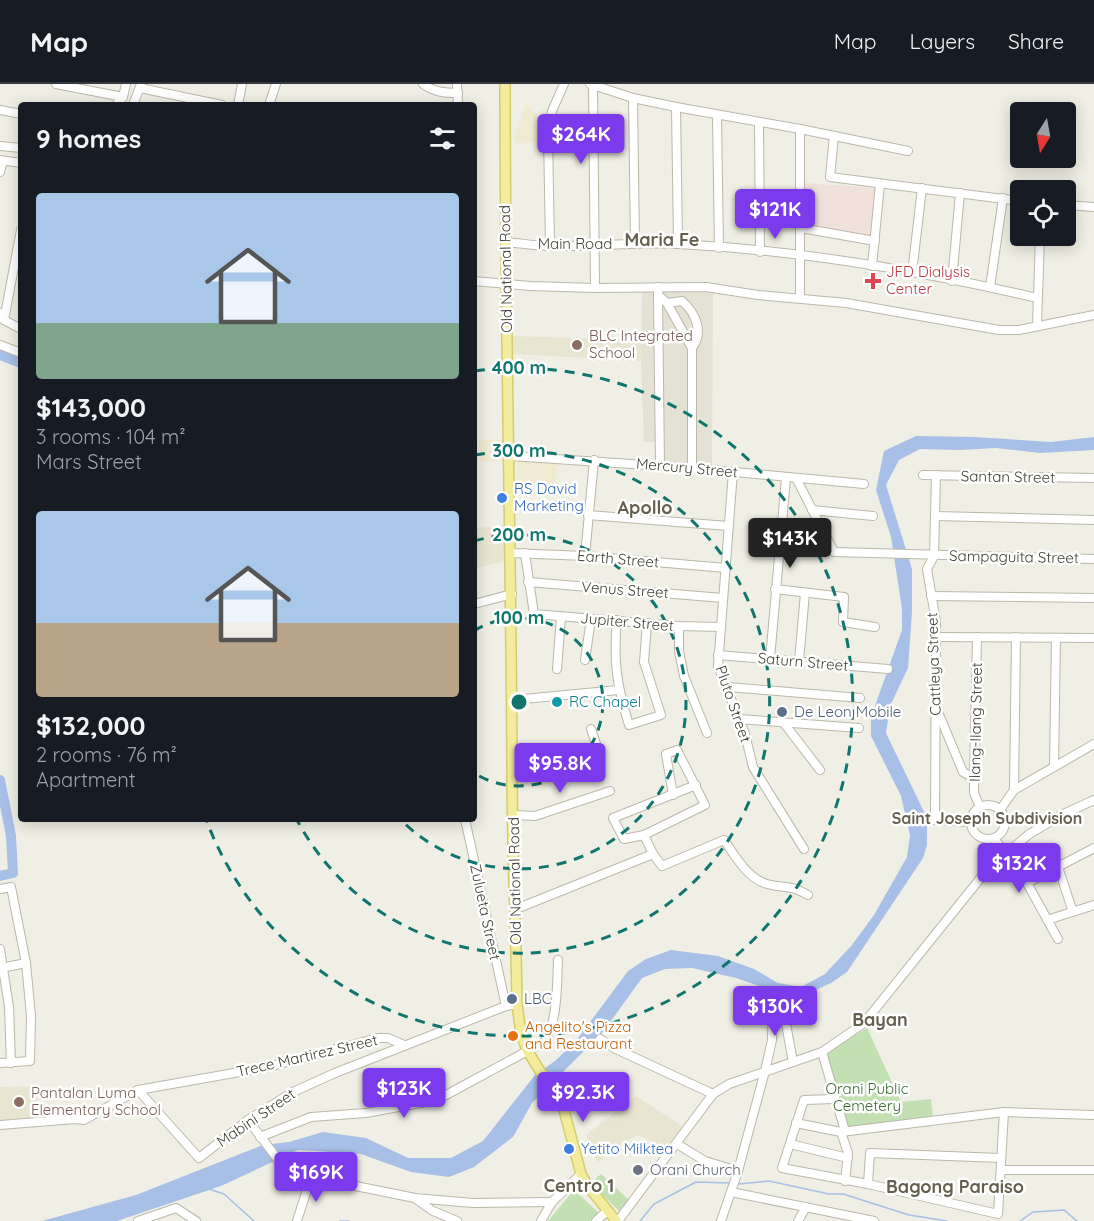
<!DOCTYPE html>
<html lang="en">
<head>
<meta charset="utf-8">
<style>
  :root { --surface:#171b24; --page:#242831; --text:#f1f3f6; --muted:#9ea1a6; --line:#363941; --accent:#7c3aed }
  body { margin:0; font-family:Quicksand,sans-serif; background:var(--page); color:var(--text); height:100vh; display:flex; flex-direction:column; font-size:22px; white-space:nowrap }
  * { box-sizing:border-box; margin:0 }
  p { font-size:20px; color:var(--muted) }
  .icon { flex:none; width:33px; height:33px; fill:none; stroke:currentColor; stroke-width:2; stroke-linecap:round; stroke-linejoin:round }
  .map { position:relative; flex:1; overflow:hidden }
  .side { position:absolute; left:18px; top:18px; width:459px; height:720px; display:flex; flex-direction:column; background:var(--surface); border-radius:6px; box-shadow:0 3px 15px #0003 }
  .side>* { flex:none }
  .needle { width:39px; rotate:191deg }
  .fabs { position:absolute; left:1010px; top:18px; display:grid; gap:12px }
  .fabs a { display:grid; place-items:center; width:66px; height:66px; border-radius:6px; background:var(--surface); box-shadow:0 3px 15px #0003; font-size:30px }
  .price { position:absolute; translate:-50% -51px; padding:0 14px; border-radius:6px; background:var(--accent); color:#fff; font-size:20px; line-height:39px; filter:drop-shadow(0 2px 3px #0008) }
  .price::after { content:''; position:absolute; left:50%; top:36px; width:18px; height:14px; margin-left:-9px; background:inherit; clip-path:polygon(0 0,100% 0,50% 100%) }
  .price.on { background:#222; color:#fff }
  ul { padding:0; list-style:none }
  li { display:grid; align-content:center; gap:12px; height:318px; padding:0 18px }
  li span { display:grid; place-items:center; height:186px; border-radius:6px; color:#555 }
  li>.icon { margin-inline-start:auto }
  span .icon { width:108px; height:108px; fill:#fffc; stroke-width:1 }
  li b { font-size:26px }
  h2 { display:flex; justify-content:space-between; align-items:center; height:72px; padding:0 18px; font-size:26px }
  header { display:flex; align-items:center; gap:36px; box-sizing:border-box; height:84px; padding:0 30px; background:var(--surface); border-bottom:2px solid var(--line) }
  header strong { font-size:28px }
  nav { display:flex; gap:33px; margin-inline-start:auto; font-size:21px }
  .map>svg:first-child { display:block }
  .residential { fill:#e4e2d4 }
  .commercial { fill:#f0ead2 }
  .education { fill:#e8e6d1 }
  .medical { fill:#f0e1da }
  .green { fill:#c2e0b2 }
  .water { fill:#a8bfe7 }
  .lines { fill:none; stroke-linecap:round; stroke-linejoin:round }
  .stream { stroke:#a8bfe7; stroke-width:1.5 }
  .river { stroke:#a8bfe7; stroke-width:10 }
  .minor-casing { stroke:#bbb8a9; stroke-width:10 }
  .major-casing { stroke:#d5cc6f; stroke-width:12 }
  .minor { stroke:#fff; stroke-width:8 }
  .major { stroke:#f2ec9c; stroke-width:9 }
  .ring { fill:none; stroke:#0f766e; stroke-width:3; stroke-dasharray:10 8 }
  .health-dot { fill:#e0444e; stroke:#fff; stroke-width:2 }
  .education-dot { fill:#8d6e63; stroke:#fff; stroke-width:2 }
  .shop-dot { fill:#3f7fe0; stroke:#fff; stroke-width:2 }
  .culture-dot { fill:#0f9aa8; stroke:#fff; stroke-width:2 }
  .service-dot { fill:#5c6f8a; stroke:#fff; stroke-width:2 }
  .food-dot { fill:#e8710a; stroke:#fff; stroke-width:2 }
  .worship-dot { fill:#6b7280; stroke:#fff; stroke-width:2 }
  .labels { text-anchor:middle; stroke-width:5; stroke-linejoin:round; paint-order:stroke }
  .street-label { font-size:15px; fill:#424036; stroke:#fff }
  .health-label { font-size:15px; fill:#be3a42; stroke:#fff; text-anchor:start }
  .education-label { font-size:15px; fill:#785e54; stroke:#fff; text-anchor:start }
  .shop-label { font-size:15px; fill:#366cbe; stroke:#fff; text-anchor:start }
  .culture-label { font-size:15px; fill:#0d838f; stroke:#fff; text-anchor:start }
  .service-label { font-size:15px; fill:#4e5e75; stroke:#fff; text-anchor:start }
  .food-label { font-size:15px; fill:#c56008; stroke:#fff; text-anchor:start }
  .park-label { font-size:15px; fill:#3a6d30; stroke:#fff }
  .worship-label { font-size:15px; fill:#5b616d; stroke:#fff; text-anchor:start }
  .neighbourhood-label { font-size:16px; font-weight:bold; fill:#64604e; stroke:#fff }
  .quarter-label { font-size:18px; font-weight:bold; fill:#64604e; stroke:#fff }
  .centre { fill:#0f766e; stroke:#fff; stroke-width:3 }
  .ring-label { font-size:18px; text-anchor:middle; font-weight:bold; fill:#0f766e; stroke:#fff; stroke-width:5; stroke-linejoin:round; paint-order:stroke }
</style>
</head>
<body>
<header>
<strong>Map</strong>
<nav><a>Map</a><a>Layers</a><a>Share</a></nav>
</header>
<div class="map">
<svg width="1094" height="1137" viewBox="0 0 1094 1137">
  <rect width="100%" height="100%" fill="#f0efe5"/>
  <polygon class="residential" points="642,207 713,208 712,382 662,379 662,358 644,358 641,277"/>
  <g class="commercial">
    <polygon points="526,21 532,23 531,29 538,30 535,46 543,47 543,57 517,60 514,54"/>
    <polygon points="479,356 504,356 504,377 480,378"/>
    <polygon points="518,375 557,378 556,401 516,397"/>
  </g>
  <g class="education">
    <polygon points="512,252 641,256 641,277 513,270"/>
    <polygon points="505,442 508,476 474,485 474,444"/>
    <polygon points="35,1002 41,1033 0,1038 0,1003"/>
    <polygon points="636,1012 683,1043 668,1065 638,1051 613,1063 598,1080 586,1051"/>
  </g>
  <polygon class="medical" points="805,99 878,104 873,155 805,143"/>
  <g class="green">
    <polygon points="867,944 901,1018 931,1015 933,1033 854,1045 845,1041 824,970"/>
    <polygon points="601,1090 630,1117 620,1128 597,1105 594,1096"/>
    <polygon points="574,1106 599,1129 590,1137 548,1137"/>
  </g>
  <polygon class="water" points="916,352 975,353 1051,358 1094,353 1094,366 1040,369 996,364 959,366 920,365 899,376 886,401 912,485 912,528 908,584 890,622 886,649 927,734 927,761 923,774 847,888 831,899 803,912 785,911 736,894 692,884 665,885 642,894 603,948 532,1019 513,1053 474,1083 449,1093 411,1088 361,1070 298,1066 221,1102 117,1137 42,1137 136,1111 263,1061 289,1058 323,1048 366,1054 408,1074 451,1074 483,1057 535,991 555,977 576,957 628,887 646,875 671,866 718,872 754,885 778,899 801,903 825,890 852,861 874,831 907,773 910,751 901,712 871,652 871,633 902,546 902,525 891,453 876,406 884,367"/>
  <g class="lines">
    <g class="stream">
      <polyline points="739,1100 769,1097 829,1110 843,1110 909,1131 947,1137"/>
      <polyline points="209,1105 224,1110 254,1137"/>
      <polyline points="340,1137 349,1137"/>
      <polyline points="640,1137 654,1120 696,1098 730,1099"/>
      <polyline points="1020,1137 1033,1128 1064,1126 1077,1137"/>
    </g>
    <g class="river">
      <polyline points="0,271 21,279"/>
      <polyline points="0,696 11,752 13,789 0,792"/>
    </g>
    <defs>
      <g id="minor">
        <polyline points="56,0 123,13"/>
        <path d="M423,0C434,8 444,9 458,9"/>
        <polyline points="457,0 458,21"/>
        <polyline points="590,0 633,14 676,23 800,45 908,67"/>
        <polyline points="593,1 595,204"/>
        <polyline points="140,4 222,21"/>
        <polyline points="633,14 635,160"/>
        <polyline points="116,21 123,13 126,0"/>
        <polyline points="133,21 141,0"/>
        <polyline points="238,21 242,0"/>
        <polyline points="269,21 276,0"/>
        <polyline points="676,23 678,160"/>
        <polyline points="0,26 21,30"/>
        <polyline points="717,32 719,164"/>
        <polyline points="759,39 760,168"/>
        <polyline points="800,45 800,214"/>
        <polyline points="834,52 830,93 1020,117"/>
        <polyline points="0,62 21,64"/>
        <polyline points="0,76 21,79"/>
        <polyline points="0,88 3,77"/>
        <polyline points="1065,121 1094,123"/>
        <polyline points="801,144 875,157"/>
        <path d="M505,158C520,159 535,162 550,162C593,163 635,158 678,160C796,166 922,187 1037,214"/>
        <polyline points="550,162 548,51 552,27 564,0"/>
        <polyline points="872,182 880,100"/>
        <polyline points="912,189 922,104"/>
        <polyline points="474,197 530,202 595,204 706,203 758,211 846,219 999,246 1019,246 1094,231"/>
        <polyline points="952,197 960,109"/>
        <polyline points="658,203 658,211 667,219 692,264 692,384"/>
        <polyline points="990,203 1003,114"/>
        <polyline points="658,211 660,382"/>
        <path d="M667,219L682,217C696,229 704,249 692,264"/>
        <polyline points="0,229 4,236 21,245"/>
        <polyline points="4,236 21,146"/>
        <polyline points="1037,242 1040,152"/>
        <polyline points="0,261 21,269"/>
        <polyline points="510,372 692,384 864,400"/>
        <polyline points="733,388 718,582 745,650 753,683 804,765"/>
        <polyline points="923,391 1094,394"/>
        <polyline points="936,391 934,472 927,485 936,538 935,736 970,738"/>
        <polyline points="796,394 834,468 1094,475"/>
        <polyline points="812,426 873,432"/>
        <polyline points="588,431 728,442"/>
        <polyline points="935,432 1094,436"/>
        <polyline points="511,469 585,472 726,484"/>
        <polyline points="525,469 534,530 679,542 721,543"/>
        <polyline points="585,472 594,376"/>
        <polyline points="528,498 723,514"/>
        <polyline points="775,505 844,513 843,538 875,543"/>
        <polyline points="931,512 1094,514"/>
        <polyline points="474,520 512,510"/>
        <path d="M617,536C613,578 617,602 629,641L661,631L644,578L647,539"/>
        <polyline points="679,542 679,567 684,592 707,649"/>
        <polyline points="936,553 1094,554"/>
        <polyline points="977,553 974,694 974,709 980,723"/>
        <polyline points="718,571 888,585"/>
        <polyline points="770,575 786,394"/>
        <polyline points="585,576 591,535"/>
        <polyline points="799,577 805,509"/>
        <polyline points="557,585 561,533"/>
        <polyline points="728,603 860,614"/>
        <polyline points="513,616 618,606"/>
        <polyline points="938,628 963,688 974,694"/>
        <polyline points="739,635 859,644"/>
        <polyline points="783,638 820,686"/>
        <polyline points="1054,682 1056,554"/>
        <polyline points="512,686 558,684 598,666 591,645"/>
        <polyline points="1014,706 1016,553"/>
        <polyline points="673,711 666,670 677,666 705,721 644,751 624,755 613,734 696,701"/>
        <circle cx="988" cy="738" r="17"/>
        <polyline points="1000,726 1014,706 1094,660"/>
        <polyline points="513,731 535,732 610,707"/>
        <polyline points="465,735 506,922"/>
        <polyline points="644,751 653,770"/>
        <polyline points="994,754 1027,799 1058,855"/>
        <polyline points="1058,783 1073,828"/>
        <polyline points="1027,799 1094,764"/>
        <polyline points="0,805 11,803 26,879 31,932 30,977 0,979"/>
        <path d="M516,825L653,770L662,782L724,756C736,773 747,794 767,800C785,805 790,800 808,811"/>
        <polyline points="1047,836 1094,821"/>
        <polyline points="0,865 9,923 11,979"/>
        <polyline points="1,884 26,879"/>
        <polyline points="789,937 786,940 793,978"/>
        <polyline points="600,955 616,965 713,1010"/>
        <polyline points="822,968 845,1047"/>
        <polyline points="138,1006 199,1074 248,1036 293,1008 335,989 506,922 517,920"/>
        <polyline points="835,1015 804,1016 782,1084 868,1100 998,1130 1004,1028"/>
        <polyline points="248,1036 279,1077 311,1093 415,1114 473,1119 552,1118"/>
        <polyline points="796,1039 841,1048 1004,1028 1094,1031"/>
        <polyline points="0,1041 75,1035 84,1036 138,1006 268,983 378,954 388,954 404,961"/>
        <polyline points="841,1048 848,1069 845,1097"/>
        <path d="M260,1053L311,1033L366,1029L431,1017L446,1011L544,958C558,938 557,899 558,876"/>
        <polyline points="677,1060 705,1077 738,1087"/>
        <polyline points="790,1060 848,1074"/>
        <polyline points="1002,1086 1094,1086"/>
        <polyline points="868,1100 870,1069 1001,1074"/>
        <polyline points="731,1108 874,1137"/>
        <polyline points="416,1115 433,1127 457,1137"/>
        <polyline points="138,1137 176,1124 196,1137"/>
        <polyline points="297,1137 311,1093"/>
        <polyline points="541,1137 552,1118 581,1090"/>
        <polyline points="596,1137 607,1127"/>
        <polyline points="618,1137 713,1010 729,1000 822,968 864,939 987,786 1028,751 1059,732 1094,716"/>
        <polyline points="721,1137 738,1087 765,987 772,956 773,923"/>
        <polyline points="798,1137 806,1123"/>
      </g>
      <path id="major" d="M505,0C505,228 511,456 512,684C512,763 516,841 517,920L521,950L527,966L564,1026L581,1090L588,1102L616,1137"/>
    </defs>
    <use href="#minor" class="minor-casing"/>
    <use href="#major" class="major-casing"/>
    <use href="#minor" class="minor"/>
    <use href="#major" class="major"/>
  </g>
  <g class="ring">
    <path d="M474 547A84 84 0 1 1 474 689"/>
    <path d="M474 457A167 167 0 1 1 400 735"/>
    <path d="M475 371A251 251 0 1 1 297 736"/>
    <path d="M475 287A334 334 0 1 1 207 738"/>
  </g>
  <path class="health-dot" d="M870 188h6v6h6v6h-6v6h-6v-6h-6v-6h6z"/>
  <g class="education-dot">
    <circle cx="577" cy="261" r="6"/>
    <circle cx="19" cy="1018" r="6"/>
  </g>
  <g class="shop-dot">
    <circle cx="502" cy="414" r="6"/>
    <circle cx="569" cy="1065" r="6"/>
  </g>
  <circle class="culture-dot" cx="557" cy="618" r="6"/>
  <g class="service-dot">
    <circle cx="782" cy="628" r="6"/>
    <circle cx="512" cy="915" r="6"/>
  </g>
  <circle class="food-dot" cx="513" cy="952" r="6"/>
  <circle class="worship-dot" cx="638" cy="1086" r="6"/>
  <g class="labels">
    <g class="street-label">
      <text x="575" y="165">Main Road</text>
      <text transform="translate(506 185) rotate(-91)" y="5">Old National Road</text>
      <text transform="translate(687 384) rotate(5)" y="5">Mercury Street</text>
      <text transform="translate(1008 393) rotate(1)" y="5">Santan Street</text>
      <text transform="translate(1014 473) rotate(1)" y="5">Sampaguita Street</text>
      <text transform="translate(618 475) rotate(5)" y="5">Earth Street</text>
      <text transform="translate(625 506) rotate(4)" y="5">Venus Street</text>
      <text transform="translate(627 538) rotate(5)" y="5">Jupiter Street</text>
      <text transform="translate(803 578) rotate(5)" y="5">Saturn Street</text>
      <text transform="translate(934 580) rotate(-92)" y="5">Cattleya Street</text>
      <text transform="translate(733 620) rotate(71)" y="5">Pluto Street</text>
      <text transform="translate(976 638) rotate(-89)" y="5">Ilang-Ilang Street</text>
      <text transform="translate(515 797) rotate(-91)" y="5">Old National Road</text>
      <text transform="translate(485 828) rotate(78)" y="5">Zulueta Street</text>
      <text transform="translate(307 972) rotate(-13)" y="5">Trece Martirez Street</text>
      <text transform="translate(256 1034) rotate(-34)" y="5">Mabini Street</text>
    </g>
    <g class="health-label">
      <text x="886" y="193">JFD Dialysis<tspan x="886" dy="17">Center</tspan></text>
    </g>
    <g class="education-label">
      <text x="589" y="257">BLC Integrated<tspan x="589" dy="17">School</tspan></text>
      <text x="31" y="1014">Pantalan Luma<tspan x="31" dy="17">Elementary School</tspan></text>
    </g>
    <g class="shop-label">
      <text x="514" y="410">RS David<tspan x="514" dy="17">Marketing</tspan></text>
      <text x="581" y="1070">Yetito Milktea</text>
    </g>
    <g class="culture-label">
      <text x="569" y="623">RC Chapel</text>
    </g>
    <g class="service-label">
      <text x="794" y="633">De Leon Mobile</text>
      <text x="524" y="920">LBC</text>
    </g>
    <g class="food-label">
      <text x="525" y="948">Angelito's Pizza<tspan x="525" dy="17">and Restaurant</tspan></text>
    </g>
    <g class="park-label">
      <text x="867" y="1010">Orani Public<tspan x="867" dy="17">Cemetery</tspan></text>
    </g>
    <g class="worship-label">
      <text x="650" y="1091">Orani Church</text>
    </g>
    <g class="neighbourhood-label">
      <text x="987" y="740">Saint Joseph Subdivision</text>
    </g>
    <g class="quarter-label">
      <text x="662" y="162">Maria Fe</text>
      <text x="645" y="430">Apollo</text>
      <text x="880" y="942">Bayan</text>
      <text x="579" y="1108">Centro 1</text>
      <text x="955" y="1109">Bagong Paraiso</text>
    </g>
  </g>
  <circle cx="519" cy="618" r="9" class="centre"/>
  <g class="ring-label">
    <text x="519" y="290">400 m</text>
    <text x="519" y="373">300 m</text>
    <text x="519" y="457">200 m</text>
    <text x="519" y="540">100 m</text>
  </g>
</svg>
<div class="fabs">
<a><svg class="needle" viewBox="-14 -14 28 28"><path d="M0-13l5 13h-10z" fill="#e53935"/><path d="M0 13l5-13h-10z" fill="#9ea1a6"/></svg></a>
<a><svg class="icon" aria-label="locate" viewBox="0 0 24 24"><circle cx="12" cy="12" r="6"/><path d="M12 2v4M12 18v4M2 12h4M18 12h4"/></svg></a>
</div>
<b class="price" style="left:581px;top:81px">$264K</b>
<b class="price" style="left:775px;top:156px">$121K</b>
<b class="price on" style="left:790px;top:485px">$143K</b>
<b class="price" style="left:560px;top:710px">$95.8K</b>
<b class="price" style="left:1019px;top:810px">$132K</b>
<b class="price" style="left:775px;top:953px">$130K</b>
<b class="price" style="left:404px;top:1035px">$123K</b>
<b class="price" style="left:583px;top:1039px">$92.3K</b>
<b class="price" style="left:316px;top:1119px">$169K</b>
<section class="side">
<h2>9 homes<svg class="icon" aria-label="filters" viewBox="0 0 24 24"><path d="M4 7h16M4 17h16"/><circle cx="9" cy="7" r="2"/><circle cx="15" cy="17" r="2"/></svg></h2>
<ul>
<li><span style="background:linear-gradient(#a9c7e8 70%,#7fa58c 0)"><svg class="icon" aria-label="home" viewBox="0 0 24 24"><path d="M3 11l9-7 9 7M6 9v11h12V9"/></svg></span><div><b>$143,000</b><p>3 rooms · 104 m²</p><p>Mars Street</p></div></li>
<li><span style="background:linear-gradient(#a9c7e8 60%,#b9a48a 0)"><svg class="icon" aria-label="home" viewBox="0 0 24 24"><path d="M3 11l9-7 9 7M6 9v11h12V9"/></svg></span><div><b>$132,000</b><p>2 rooms · 76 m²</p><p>Apartment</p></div></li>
</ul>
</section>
</div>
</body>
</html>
